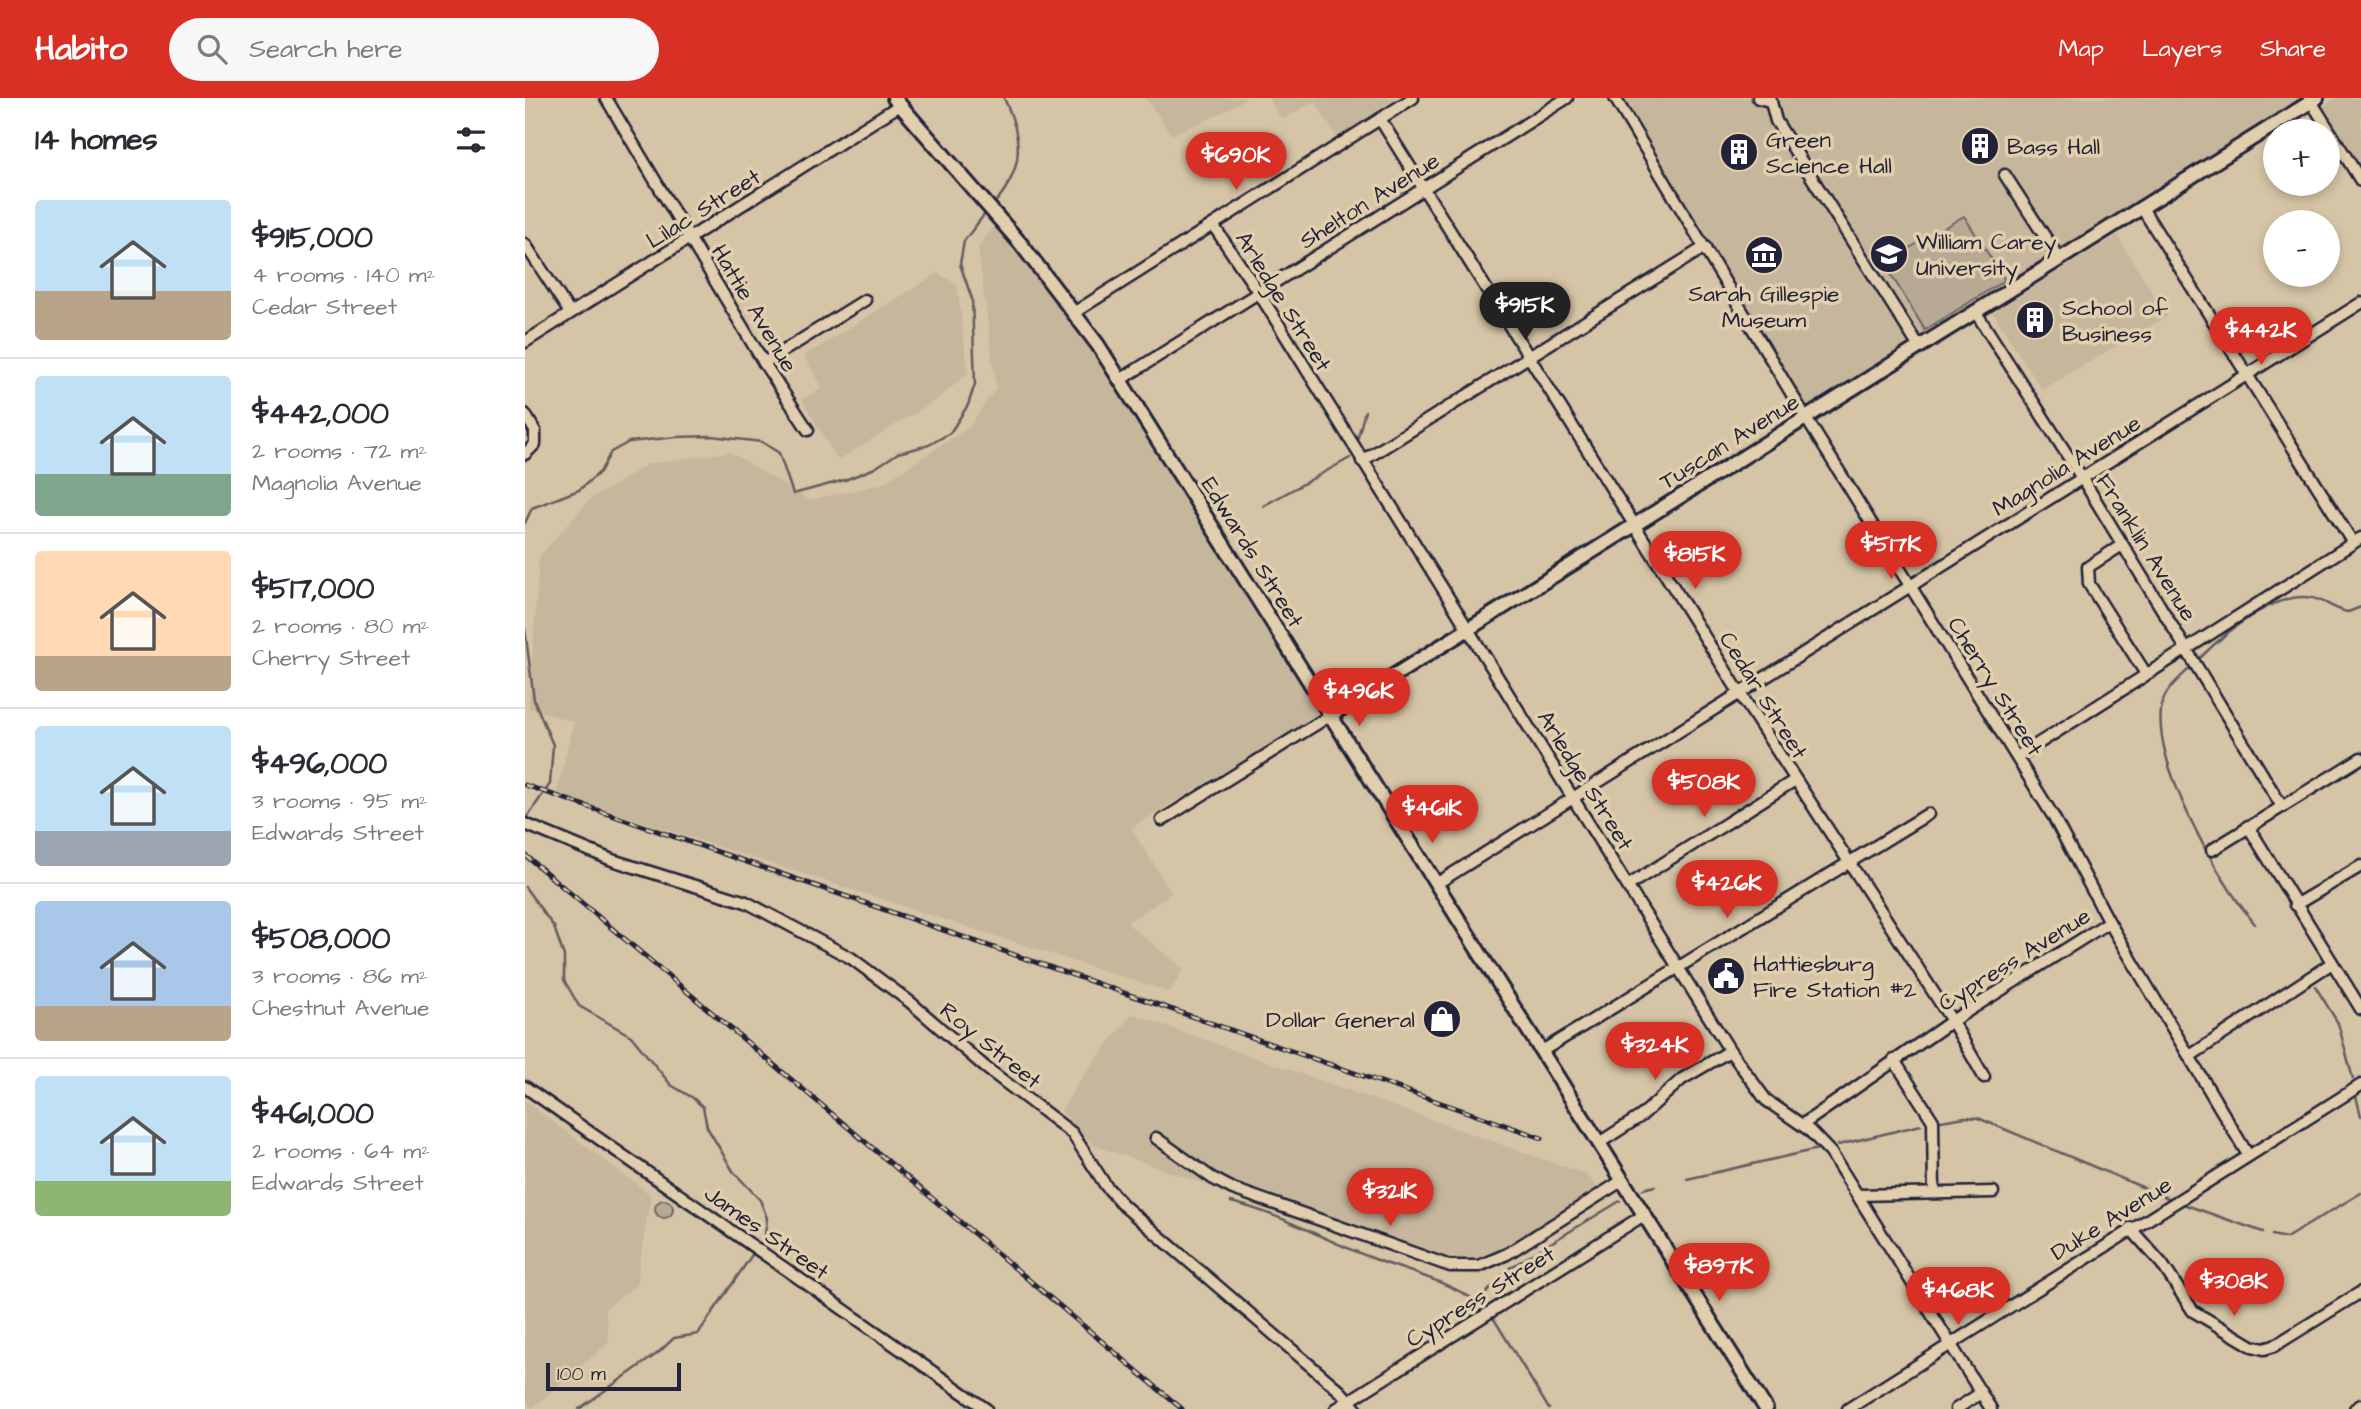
<!DOCTYPE html>
<html lang="en">
<head>
<meta charset="utf-8">
<style>
  :root { --surface:#fff; --page:#f7f7f7; --text:#2b2b33; --muted:#7c7c81; --line:#e1e1e2; --accent:#d93025 }
  body { margin:0; font-family:"Architects Daughter",sans-serif; background:var(--page); color:var(--text); height:100vh; display:flex; flex-direction:column; font-size:26px; white-space:nowrap }
  * { box-sizing:border-box; margin:0 }
  p { font-size:23px; color:var(--muted) }
  .icon { flex:none; width:38px; height:38px; fill:none; stroke:currentColor; stroke-width:2; stroke-linecap:round; stroke-linejoin:round }
  .map { position:relative; flex:1; overflow:hidden }
  .side { display:flex; flex-direction:column; background:var(--surface); width:525px }
  .side>* { flex:none }
  .buttons { position:absolute; left:1738px; top:21px; display:grid; gap:14px }
  .buttons a { display:grid; place-items:center; width:77px; height:77px; border-radius:50%; background:var(--surface); box-shadow:0 4px 10px #0003; font-size:35px }
  .scale { position:absolute; left:21px; bottom:18px; width:135px; box-sizing:border-box; padding-left:7px; border:4px solid #22223b; border-top:0; font-size:19px; line-height:24px; white-space:nowrap; color:#22223b; -webkit-text-stroke:5px #e0ceac; paint-order:stroke }
  .price { position:absolute; translate:-50% -60px; padding:0 16px; border-radius:24px; background:var(--accent); color:#fff; font-size:23px; line-height:46px; filter:drop-shadow(0 2px 4px #0008) }
  .price::after { content:''; position:absolute; left:50%; top:42px; width:21px; height:16px; margin-left:-10px; background:inherit; clip-path:polygon(0 0,100% 0,50% 100%) }
  .price.active { background:#222; color:#fff }
  ul { padding:0; list-style:none }
  li { display:flex; align-items:center; gap:21px; height:175px; padding:0 35px }
  li+li { border-top:2px solid var(--line) }
  li span { display:grid; place-items:center; flex:none; width:196px; height:140px; border-radius:7px; color:#555 }
  li>.icon { margin-inline-start:auto }
  span .icon { width:84px; height:84px; fill:#fffc; stroke-width:1 }
  li b { font-size:30px }
  h2 { display:flex; justify-content:space-between; align-items:center; height:84px; padding:0 35px; font-size:30px }
  header { display:flex; align-items:center; gap:42px; box-sizing:border-box; height:98px; padding:0 35px; background:var(--accent); color:#fff }
  header strong { font-size:33px }
  nav { display:flex; gap:38px; margin-inline-start:auto; font-size:24px }
  .search { width:490px; height:63px; background:var(--page); display:flex; align-items:center; gap:18px; box-sizing:border-box; padding:0 24px; border-radius:38px; color:var(--muted); font-size:26px }
  main { display:flex; flex:1; min-height:0 }
  .map>svg:first-child { display:block }
  .built { fill:#c6b69c }
  .green { fill:#b7a994; stroke:#6c6668; stroke-width:2 }
  .lines { fill:none; stroke-linecap:round; stroke-linejoin:round }
  .stream { stroke:#645d62; stroke-width:2.5 }
  .minor-casing { stroke:#22223b; stroke-width:15 }
  .major-casing { stroke:#22223b; stroke-width:18 }
  .minor { stroke:#e0ceac; stroke-width:10 }
  .major { stroke:#e0ceac; stroke-width:12 }
  .rail-casing { stroke:#22223b; stroke-width:5 }
  .rail { stroke:#e0ceac; stroke-width:2.5; stroke-dasharray:8; stroke-linecap:butt }
  .labels { text-anchor:middle; stroke-width:7; stroke-linejoin:round; paint-order:stroke }
  .poi-label { font-size:23px; fill:#22223b; stroke:#e0ceac; text-anchor:start }
  .street-label { font-size:23px; fill:#22223b; stroke:#e0ceac }
</style>
</head>
<body>
<header>
<strong>Habito</strong>
<div class="search"><svg class="icon" aria-label="search" viewBox="0 0 24 24"><circle cx="10" cy="10" r="6"/><path d="M15 15l6 6"/></svg>Search here</div>
<nav><a>Map</a><a>Layers</a><a>Share</a></nav>
</header>
<main>
<section class="side">
<h2>14 homes<svg class="icon" aria-label="filters" viewBox="0 0 24 24"><path d="M4 7h16M4 17h16"/><circle cx="9" cy="7" r="2"/><circle cx="15" cy="17" r="2"/></svg></h2>
<ul>
<li><span style="background:linear-gradient(#bfe0f5 65%,#b9a48a 0)"><svg class="icon" aria-label="home" viewBox="0 0 24 24"><path d="M3 11l9-7 9 7M6 9v11h12V9"/></svg></span><div><b>$915,000</b><p>4 rooms · 140 m²</p><p>Cedar Street</p></div></li>
<li><span style="background:linear-gradient(#bfe0f5 70%,#7fa58c 0)"><svg class="icon" aria-label="home" viewBox="0 0 24 24"><path d="M3 11l9-7 9 7M6 9v11h12V9"/></svg></span><div><b>$442,000</b><p>2 rooms · 72 m²</p><p>Magnolia Avenue</p></div></li>
<li><span style="background:linear-gradient(#ffd9b3 75%,#b9a48a 0)"><svg class="icon" aria-label="home" viewBox="0 0 24 24"><path d="M3 11l9-7 9 7M6 9v11h12V9"/></svg></span><div><b>$517,000</b><p>2 rooms · 80 m²</p><p>Cherry Street</p></div></li>
<li><span style="background:linear-gradient(#bfe0f5 75%,#9aa5b1 0)"><svg class="icon" aria-label="home" viewBox="0 0 24 24"><path d="M3 11l9-7 9 7M6 9v11h12V9"/></svg></span><div><b>$496,000</b><p>3 rooms · 95 m²</p><p>Edwards Street</p></div></li>
<li><span style="background:linear-gradient(#a9c7e8 75%,#b9a48a 0)"><svg class="icon" aria-label="home" viewBox="0 0 24 24"><path d="M3 11l9-7 9 7M6 9v11h12V9"/></svg></span><div><b>$508,000</b><p>3 rooms · 86 m²</p><p>Chestnut Avenue</p></div></li>
<li><span style="background:linear-gradient(#bfe0f5 75%,#8fb573 0)"><svg class="icon" aria-label="home" viewBox="0 0 24 24"><path d="M3 11l9-7 9 7M6 9v11h12V9"/></svg></span><div><b>$461,000</b><p>2 rooms · 64 m²</p><p>Edwards Street</p></div></li>
</ul>
</section>
<div class="map">
<svg width="1836" height="1311" viewBox="0 0 1836 1311">
  <rect width="100%" height="100%" fill="#d5c4a5"/>
  <filter id="ink" filterUnits="userSpaceOnUse"><feTurbulence type="fractalNoise" baseFrequency=".0143" numOctaves="2"/><feDisplacementMap in="SourceGraphic" scale="14" xChannelSelector="R" yChannelSelector="G"/><feConvolveMatrix kernelMatrix="1 2 1 2 8 2 1 2 1" color-interpolation-filters="sRGB"/></filter>
  <g filter="url(#ink)">
    <g class="built">
      <polygon points="621,0 721,0 693,17 646,37"/>
      <polygon points="743,0 873,0 812,39 790,3 757,22"/>
      <polygon points="1090,0 1792,0 1281,320"/>
      <polygon points="1811,0 1836,0 1836,72 1797,9"/>
      <polygon points="470,127 552,228 796,615 606,730 647,795 602,825 659,871 644,894 31,696 49,624 4,610 14,459 64,402 123,366 205,354 284,402 357,386 444,329 471,290 453,150"/>
      <polygon points="1592,137 1642,218 1517,292 1468,215"/>
      <polygon points="413,175 432,187 443,275 413,301 313,362 277,302 297,290 279,258"/>
      <polygon points="607,916 1063,1077 1081,1103 956,1178 936,1175 568,1047 536,1013 559,976"/>
      <polygon points="0,1003 126,1097 111,1187 80,1211 84,1244 7,1310 0,1302"/>
    </g>
    <g class="green">
      <polygon points="1439,118 1480,182 1400,232 1359,165"/>
      <circle cx="139" cy="1111" r="9"/>
    </g>
    <g class="lines">
      <g class="stream">
        <path d="M469,106C500,70 498,41 479,0"/>
        <polyline points="833,339 840,313"/>
        <polyline points="738,408 825,360"/>
        <polyline points="0,425 7,410 54,392 75,374 86,354 104,344 151,339 186,338 237,344 254,355 268,396 320,382 350,370 373,355 404,347 425,335 443,307 450,286 447,201 435,166 439,143 462,113"/>
        <polyline points="0,531 9,602 28,647 25,686 0,722"/>
        <path d="M1676,559C1701,534 1750,492 1788,500C1801,503 1810,512 1823,514L1836,509"/>
        <path d="M1665,570C1656,579 1642,590 1638,603C1621,656 1695,786 1730,826"/>
        <polyline points="0,789 29,829 39,858 39,882 54,908 106,938 146,987 168,1000 178,1009 182,1029 208,1073 235,1102 242,1120 240,1138 233,1149"/>
        <polyline points="1790,888 1813,925 1828,981"/>
        <polyline points="1831,998 1836,1018"/>
        <polyline points="1416,1023 1440,1019 1453,1020 1643,1100"/>
        <polyline points="1313,1047 1396,1027"/>
        <polyline points="1162,1081 1293,1051"/>
        <polyline points="1118,1091 1130,1088"/>
        <path d="M706,1104C756,1116 799,1142 847,1160C880,1173 929,1185 955,1206"/>
        <polyline points="1658,1106 1738,1134"/>
        <polyline points="1747,1137 1761,1140 1836,1095"/>
        <polyline points="953,1204 983,1171 1095,1103"/>
        <polyline points="969,1221 1024,1311"/>
        <polyline points="54,1311 133,1255 149,1240 173,1236 229,1154"/>
      </g>
      <defs>
        <g id="minor">
          <polyline points="81,0 239,265 283,332"/>
          <polyline points="1090,0 1281,320 1528,718 1584,824 1723,1057"/>
          <polyline points="1233,0 1245,3"/>
          <polyline points="1245,0 1251,23 1394,249"/>
          <polyline points="1784,0 1836,83"/>
          <polyline points="855,21 1214,594 1427,923 1459,979"/>
          <polyline points="1480,77 1535,162"/>
          <polyline points="1617,110 1828,445"/>
          <polyline points="688,127 734,195 1205,953 1241,1002 1284,1032 1306,1055 1466,1311"/>
          <polyline points="0,146 45,215"/>
          <polyline points="1450,213 1557,380 1756,707"/>
          <polyline points="550,214 888,0"/>
          <polyline points="0,244 375,7"/>
          <polyline points="239,265 340,202"/>
          <polyline points="595,282 1042,0"/>
          <polyline points="0,316 10,333 10,346 0,356"/>
          <polyline points="837,363 1180,149"/>
          <polyline points="1597,447 1563,469 1564,486 1621,576"/>
          <polyline points="1492,659 1836,440"/>
          <polyline points="637,722 806,617"/>
          <polyline points="0,726 87,762 221,804 326,860 385,904 460,969 547,1035 581,1088 599,1108 815,1293 831,1311"/>
          <polyline points="1723,728 1836,911"/>
          <polyline points="1687,752 1836,660"/>
          <polyline points="911,786 1836,205"/>
          <polyline points="1104,787 1270,682"/>
          <polyline points="1770,807 1836,768"/>
          <polyline points="1017,953 1403,716"/>
          <polyline points="1665,958 1807,865"/>
          <polyline points="1369,962 1408,1023 1409,1094"/>
          <polyline points="0,989 461,1311"/>
          <polyline points="1277,1027 1427,923 1584,824"/>
          <polyline points="631,1040 687,1080 708,1091 925,1168 954,1168 982,1156 1098,1082"/>
          <polyline points="1074,1045 1116,1018 1157,981 1205,953"/>
          <polyline points="1333,1097 1468,1094"/>
          <polyline points="1605,1130 1637,1166 1668,1213 1727,1248 1739,1251 1749,1248 1836,1194"/>
          <polyline points="811,1311 1119,1117"/>
          <polyline points="1323,1311 1836,987"/>
          <polyline points="1431,1311 1456,1295"/>
          <polyline points="1830,1311 1836,1307"/>
        </g>
        <g id="major">
          <polyline points="369,0 496,146 573,247 1241,1311"/>
          <polyline points="806,617 1792,0"/>
        </g>
      </defs>
      <use href="#minor" class="minor-casing"/>
      <use href="#major" class="major-casing"/>
      <use href="#minor" class="minor"/>
      <use href="#major" class="major"/>
      <defs>
        <g id="rail">
          <polyline points="0,687 1017,1040"/>
          <polyline points="0,757 657,1311"/>
        </g>
      </defs>
      <use href="#rail" class="rail-casing"/>
      <use href="#rail" class="rail"/>
    </g>
  </g>
  <defs>
    <symbol id="building-disc" viewBox="-11 -11 22 22"><circle r="9.5" fill="#22223b" stroke="#e0ceac"/><path d="M-4-6H4V6H1V3H-1V6H-4ZM-2.5-4.3h1.7v1.8h-1.7ZM.8-4.3h1.7v1.8H.8ZM-2.5-1h1.7V.8h-1.7ZM.8-1h1.7V.8H.8Z" fill="#fff"/></symbol>
    <symbol id="university-disc" viewBox="-11 -11 22 22"><circle r="9.5" fill="#22223b" stroke="#e0ceac"/><path d="M0-5L7-2L0 1L-7-2ZM-4 1L0 2.5L4 1V4Q0 6-4 4Z" fill="#fff"/></symbol>
    <symbol id="museum-disc" viewBox="-11 -11 22 22"><circle r="9.5" fill="#22223b" stroke="#e0ceac"/><path d="M0-6L6-3V-2H-6V-3ZM-5-1h2V3h-2ZM-1-1h2V3h-2ZM3-1h2V3H3ZM-6 4H6V6H-6Z" fill="#fff"/></symbol>
    <symbol id="civic-disc" viewBox="-11 -11 22 22"><circle r="9.5" fill="#22223b" stroke="#e0ceac"/><path d="M-.6-6.5H3V-4.5H.6V-3L4-1V1h2V6H-6V1h2V-1L-.6-3ZM-1.2 2.5V6h2.4V2.5Z" fill="#fff"/></symbol>
    <symbol id="shop-disc" viewBox="-11 -11 22 22"><circle r="9.5" fill="#22223b" stroke="#e0ceac"/><path d="M-5-2.5h2.3a2.7 3.5 0 0 1 5.4 0H5L5.5 6h-11ZM-1.5-2.5h3a1.5 2.3 0 0 0-3 0Z" fill="#fff"/></symbol>
  </defs>
  <g fill-rule="evenodd">
    <use href="#building-disc" x="1433" y="26" width="44" height="44"/>
    <use href="#building-disc" x="1192" y="32" width="44" height="44"/>
    <use href="#university-disc" x="1342" y="134" width="44" height="44"/>
    <use href="#museum-disc" x="1217" y="135" width="44" height="44"/>
    <use href="#building-disc" x="1488" y="200" width="44" height="44"/>
    <use href="#civic-disc" x="1179" y="856" width="44" height="44"/>
    <use href="#shop-disc" x="895" y="899" width="44" height="44"/>
  </g>
  <g class="labels">
    <g class="poi-label">
      <text x="1241" y="49">Green<tspan x="1241" dy="26">Science Hall</tspan></text>
      <text x="1482" y="56">Bass Hall</text>
      <text x="1391" y="151">William Carey<tspan x="1391" dy="26">University</tspan></text>
      <text x="1239" y="203" text-anchor="middle">Sarah Gillespie<tspan x="1239" dy="26">Museum</tspan></text>
      <text x="1537" y="217">School of<tspan x="1537" dy="26">Business</tspan></text>
      <text x="1228" y="873">Hattiesburg<tspan x="1228" dy="26">Fire Station #2</tspan></text>
      <text x="890" y="929" text-anchor="end">Dollar General</text>
    </g>
    <g class="street-label">
      <text transform="translate(844 102) rotate(-32)" y="8">Shelton Avenue</text>
      <text transform="translate(178 110) rotate(-32)" y="8">Lilac Street</text>
      <text transform="translate(759 203) rotate(58)" y="8">Arledge Street</text>
      <text transform="translate(230 210) rotate(59)" y="8">Hattie Avenue</text>
      <text transform="translate(1204 343) rotate(-32)" y="8">Tuscan Avenue</text>
      <text transform="translate(1541 367) rotate(-32)" y="8">Magnolia Avenue</text>
      <text transform="translate(1622 449) rotate(58)" y="8">Franklin Avenue</text>
      <text transform="translate(728 454) rotate(58)" y="8">Edwards Street</text>
      <text transform="translate(1471 588) rotate(58)" y="8">Cherry Street</text>
      <text transform="translate(1239 597) rotate(58)" y="8">Cedar Street</text>
      <text transform="translate(1061 682) rotate(58)" y="8">Arledge Street</text>
      <text transform="translate(1489 861) rotate(-32)" y="8">Cypress Avenue</text>
      <text transform="translate(466 947) rotate(39)" y="8">Roy Street</text>
      <text transform="translate(1586 1120) rotate(-32)" y="8">Duke Avenue</text>
      <text transform="translate(242 1134) rotate(35)" y="8">James Street</text>
      <text transform="translate(955 1198) rotate(-32)" y="8">Cypress Street</text>
    </g>
  </g>
</svg>
<div class="buttons">
<a>+</a>
<a>−</a>
</div>
<div class="scale">100 m</div>
<b class="price" style="left:711px;top:94px">$690K</b>
<b class="price active" style="left:1000px;top:244px">$915K</b>
<b class="price" style="left:1736px;top:269px">$442K</b>
<b class="price" style="left:1366px;top:483px">$517K</b>
<b class="price" style="left:1170px;top:493px">$815K</b>
<b class="price" style="left:834px;top:630px">$496K</b>
<b class="price" style="left:1179px;top:721px">$508K</b>
<b class="price" style="left:907px;top:747px">$461K</b>
<b class="price" style="left:1202px;top:822px">$426K</b>
<b class="price" style="left:1130px;top:984px">$324K</b>
<b class="price" style="left:865px;top:1130px">$321K</b>
<b class="price" style="left:1194px;top:1205px">$897K</b>
<b class="price" style="left:1709px;top:1220px">$308K</b>
<b class="price" style="left:1433px;top:1229px">$468K</b>
</div>
</main>
</body>
</html>
